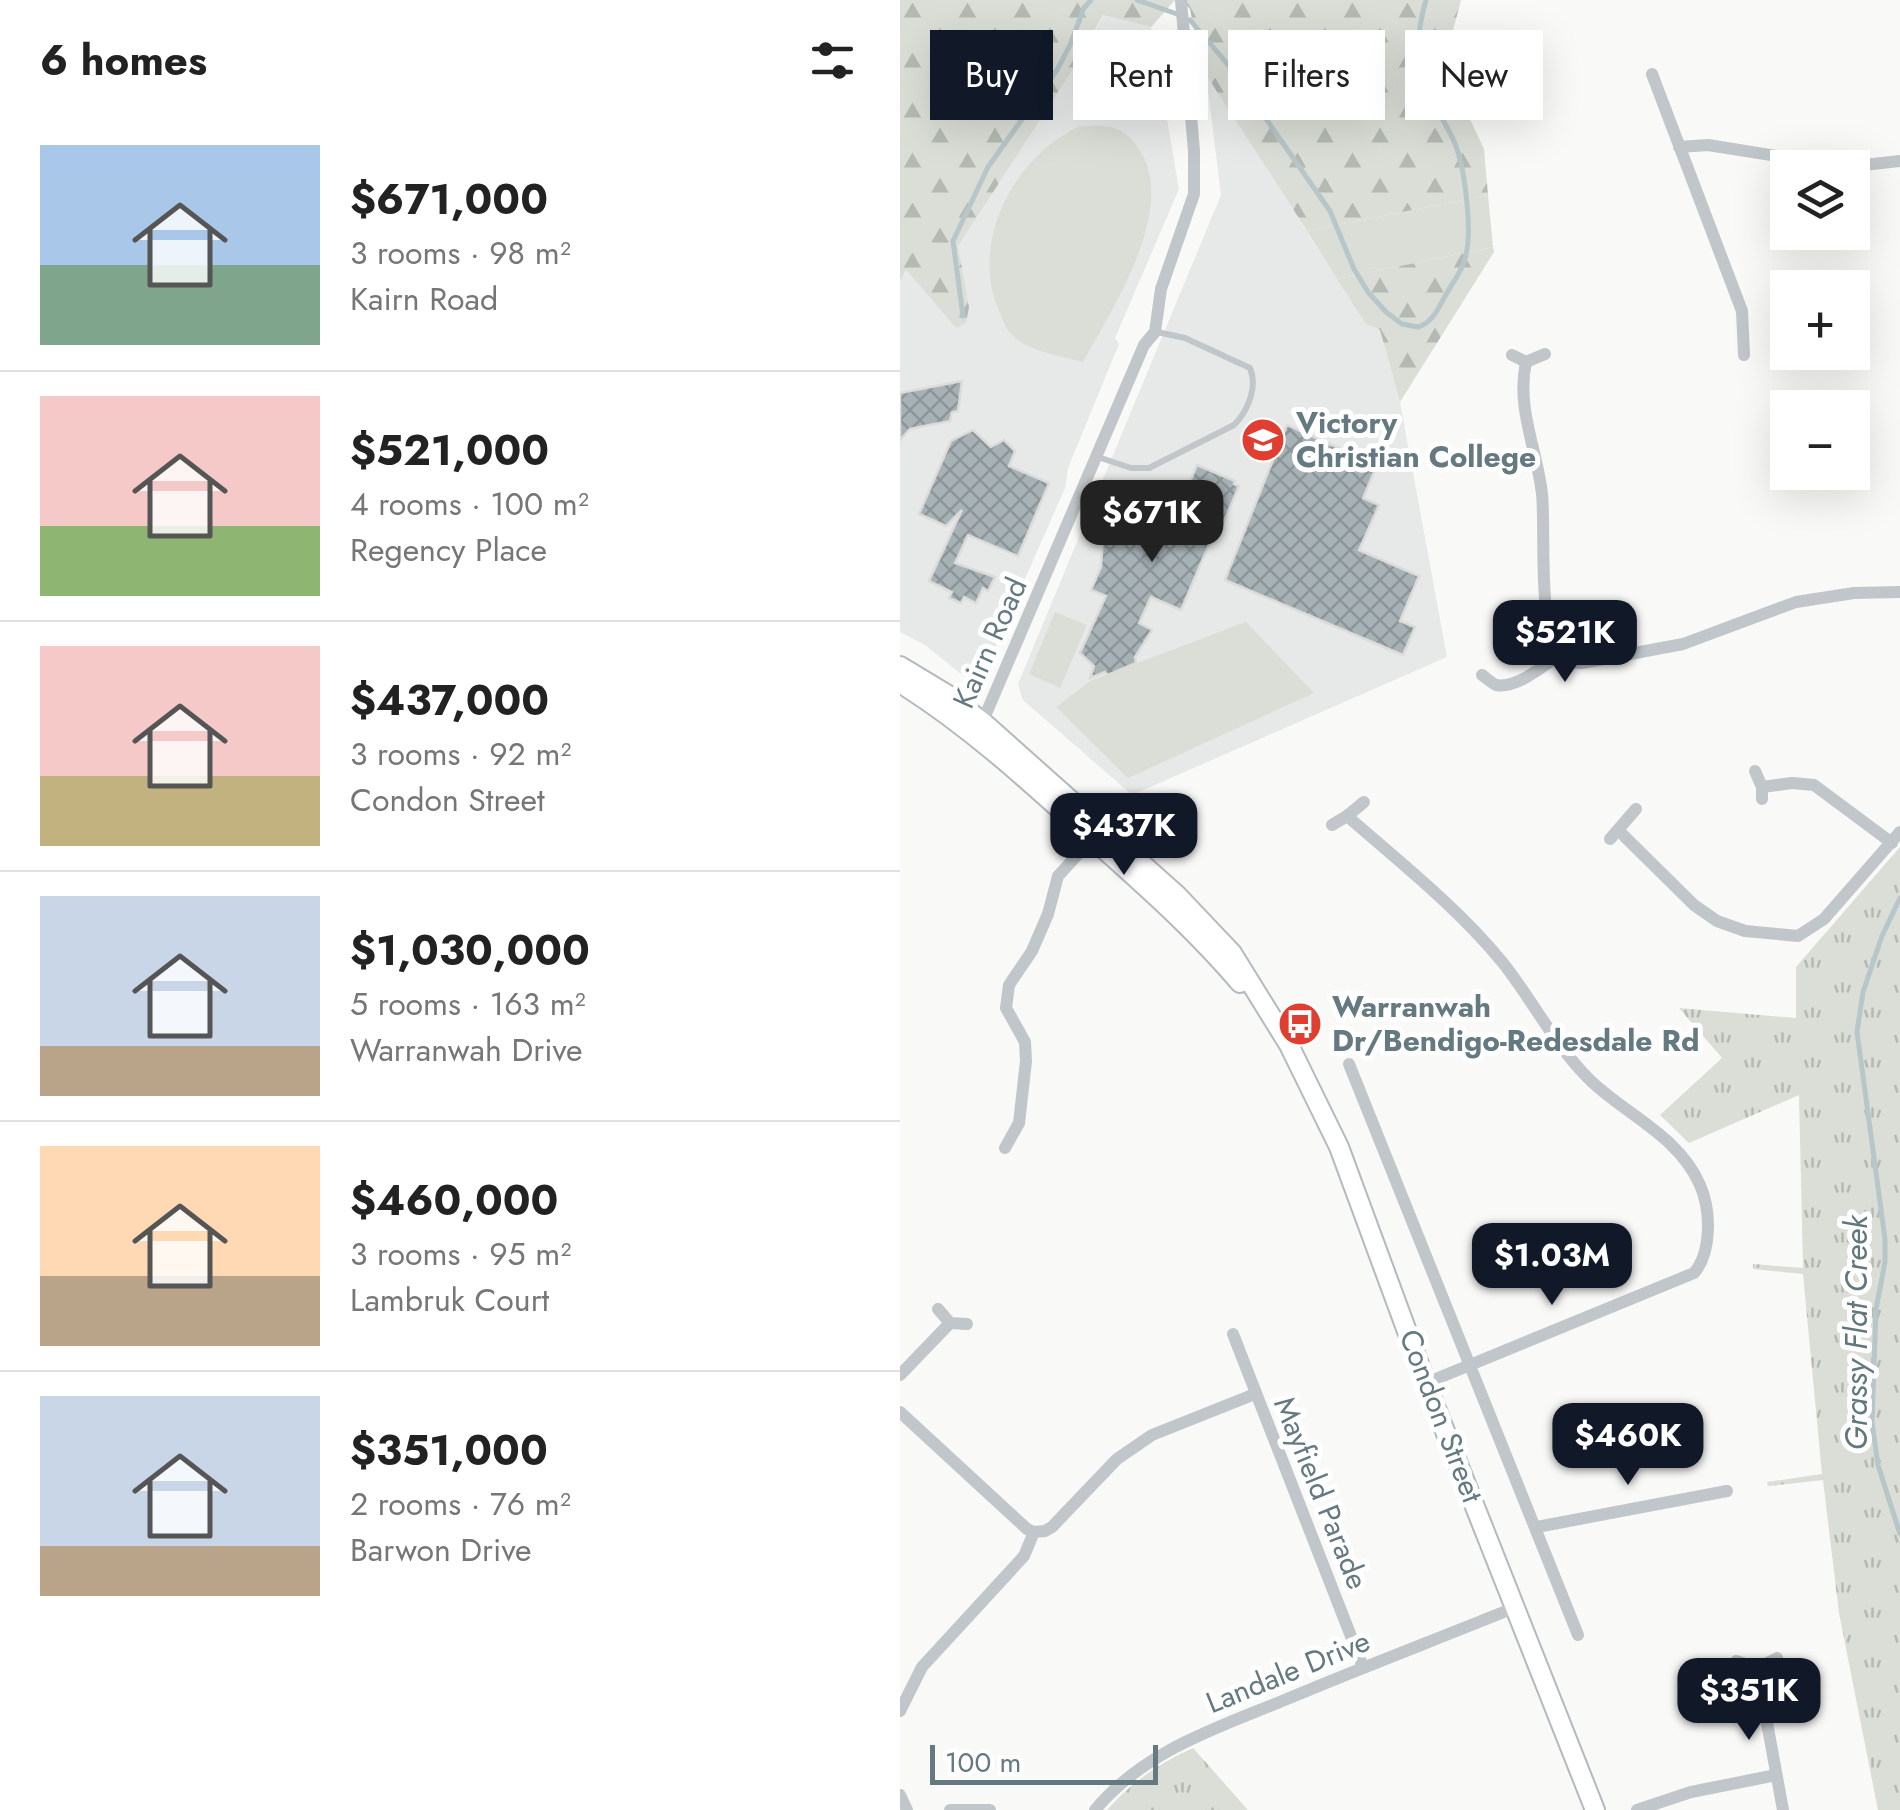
<!DOCTYPE html>
<html lang="en">
<head>
<meta charset="utf-8">
<style>
  :root { --surface:#fff; --page:#f2f2f2; --text:#222; --muted:#767676; --line:#e0e0e0; --accent:#111827 }
  body { margin:0; font-family:Jost,sans-serif; background:var(--page); color:var(--text); height:100vh; display:flex; flex-direction:column; font-size:38px; white-space:nowrap }
  * { box-sizing:border-box; margin:0 }
  p { font-size:32px; color:var(--muted) }
  .icon { flex:none; width:55px; height:55px; fill:none; stroke:currentColor; stroke-width:2; stroke-linecap:round; stroke-linejoin:round }
  .map { position:relative; flex:1; overflow:hidden }
  .sheet { display:flex; flex-direction:column; background:var(--surface); width:900px }
  .sheet>* { flex:none }
  .top-card { position:absolute; left:30px; top:30px; width:820px; height:90px; display:flex; gap:20px }
  .tools { position:absolute; left:870px; top:150px; display:grid; gap:20px }
  .tools a { display:grid; place-items:center; width:100px; height:100px; border-radius:0px; background:var(--surface); box-shadow:0 10px 40px #0002; font-size:50px }
  .scale { position:absolute; left:30px; bottom:25px; width:228px; box-sizing:border-box; padding-left:10px; border:5px solid #657981; border-top:0; font-size:28px; line-height:35px; white-space:nowrap; color:#657981; -webkit-text-stroke:8px #fff; paint-order:stroke }
  .price { position:absolute; translate:-50% -85px; padding:0 22px; border-radius:20px; background:var(--accent); color:#fff; font-size:32px; line-height:65px; filter:drop-shadow(0 2px 5px #0008) }
  .price::after { content:''; position:absolute; left:50%; top:60px; width:30px; height:22px; margin-left:-15px; background:inherit; clip-path:polygon(0 0,100% 0,50% 100%) }
  .price.on { background:#222; color:#fff }
  ul { padding:0; list-style:none }
  li { display:flex; align-items:center; gap:30px; height:250px; padding:0 40px }
  li+li { border-top:2px solid var(--line) }
  li span { display:grid; place-items:center; flex:none; width:280px; height:200px; border-radius:0px; color:#555 }
  li>.icon { margin-inline-start:auto }
  span .icon { width:120px; height:120px; fill:#fffc; stroke-width:1 }
  li b { font-size:42px }
  h2 { display:flex; justify-content:space-between; align-items:center; height:120px; padding:0 40px; font-size:42px }
  .chip { padding:0 35px; border-radius:0px; background:var(--surface); box-shadow:0 10px 40px #0002; font-size:35px; line-height:90px }
  .chip.on { background:var(--accent); color:#fff }
  main { display:flex; flex:1; min-height:0 }
  .map>svg:first-child { display:block }
  .built { fill:#e7e9e8 }
  .grass { fill:#daded6 }
  .forest { fill:url(#forest-firs) }
  .park { fill:url(#park-tufts) }
  .lines { fill:none; stroke-linecap:round; stroke-linejoin:round }
  .stream { stroke:#b7c6c8; stroke-width:5 }
  .building { fill:url(#building-cross-hatch); stroke:#dbdbd9; stroke-width:2.5 }
  .secondary-casing { stroke:#b3babd; stroke-width:22 }
  .lane { stroke:#c0c6c9; stroke-width:6 }
  .street { stroke:#c0c6c9; stroke-width:12 }
  .secondary { stroke:#fff; stroke-width:18 }
  .labels { text-anchor:middle; stroke-width:10; stroke-linejoin:round; paint-order:stroke }
  .poi-label { font-size:30px; font-weight:bold; fill:#657981; stroke:#fff; text-anchor:start }
  .street-label { font-size:30px; fill:#657981; stroke:#fff }
  .water-label { font-size:32px; font-style:italic; fill:#60787b; stroke:#fff }
</style>
</head>
<body>
<main>
<section class="sheet">
<h2>6 homes<svg class="icon" aria-label="filters" viewBox="0 0 24 24"><path d="M4 7h16M4 17h16"/><circle cx="9" cy="7" r="2"/><circle cx="15" cy="17" r="2"/></svg></h2>
<ul>
<li><span style="background:linear-gradient(#a9c7e8 60%,#7fa58c 0)"><svg class="icon" aria-label="home" viewBox="0 0 24 24"><path d="M3 11l9-7 9 7M6 9v11h12V9"/></svg></span><div><b>$671,000</b><p>3 rooms · 98 m²</p><p>Kairn Road</p></div></li>
<li><span style="background:linear-gradient(#f6c9c9 65%,#8fb573 0)"><svg class="icon" aria-label="home" viewBox="0 0 24 24"><path d="M3 11l9-7 9 7M6 9v11h12V9"/></svg></span><div><b>$521,000</b><p>4 rooms · 100 m²</p><p>Regency Place</p></div></li>
<li><span style="background:linear-gradient(#f6c9c9 65%,#c2b280 0)"><svg class="icon" aria-label="home" viewBox="0 0 24 24"><path d="M3 11l9-7 9 7M6 9v11h12V9"/></svg></span><div><b>$437,000</b><p>3 rooms · 92 m²</p><p>Condon Street</p></div></li>
<li><span style="background:linear-gradient(#c9d6e8 75%,#b9a48a 0)"><svg class="icon" aria-label="home" viewBox="0 0 24 24"><path d="M3 11l9-7 9 7M6 9v11h12V9"/></svg></span><div><b>$1,030,000</b><p>5 rooms · 163 m²</p><p>Warranwah Drive</p></div></li>
<li><span style="background:linear-gradient(#ffd9b3 65%,#b9a48a 0)"><svg class="icon" aria-label="home" viewBox="0 0 24 24"><path d="M3 11l9-7 9 7M6 9v11h12V9"/></svg></span><div><b>$460,000</b><p>3 rooms · 95 m²</p><p>Lambruk Court</p></div></li>
<li><span style="background:linear-gradient(#c9d6e8 75%,#b9a48a 0)"><svg class="icon" aria-label="home" viewBox="0 0 24 24"><path d="M3 11l9-7 9 7M6 9v11h12V9"/></svg></span><div><b>$351,000</b><p>2 rooms · 76 m²</p><p>Barwon Drive</p></div></li>
</ul>
</section>
<div class="map">
<svg width="1000" height="1810" viewBox="0 0 1000 1810">
  <defs>
    <pattern id="forest-firs" width="22" height="20" patternUnits="userSpaceOnUse" patternTransform="scale(2.5)"><rect width="22" height="20" fill="#daded6"/><path d="M5 1l3.5 6h-7zM16 11l3.5 6h-7z" fill="#b4b9b3"/></pattern>
    <pattern id="park-tufts" width="24" height="20" patternUnits="userSpaceOnUse" patternTransform="scale(2.5)"><rect width="24" height="20" fill="#daded6"/><path d="M3 7l-1-3M5 7V3M7 7l1-3M15 17l-1-3M17 17v-4M19 17l1-3" fill="none" stroke="#b4b9b3"/></pattern>
    <pattern id="building-cross-hatch" width="8" height="8" patternUnits="userSpaceOnUse" patternTransform="scale(2.5)"><rect width="8" height="8" fill="#a7b2b6"/><path d="M0 0l8 8M0 8l8-8" fill="none" stroke="#8c9699"/></pattern>
  </defs>
  <rect width="100%" height="100%" fill="#f9f9f7"/>
  <g class="built">
    <polygon points="204,15 251,27 279,189 215,338 219,344 168,468 165,488 81,679 70,681 25,645 0,632 0,281 5,269 56,328 68,307 58,246 174,68"/>
    <polygon points="306,74 466,324 480,330 500,402 547,657 232,795 123,700 118,684 321,195"/>
  </g>
  <g class="grass">
    <path d="M180,126C190,126 202,125 211,127C225,130 233,140 240,151C278,209 211,311 183,362C161,356 127,351 111,334C105,328 101,315 97,306C71,238 116,155 180,126Z"/>
    <polygon points="588,195 593,247 437,279 407,231"/>
    <polygon points="155,612 187,625 160,688 129,674"/>
    <polygon points="346,622 414,693 228,778 156,707 190,681"/>
  </g>
  <g class="forest">
    <polygon points="0,0 275,0 251,27 203,15 174,68 58,246 69,307 66,323 56,328 6,270 0,281"/>
    <polygon points="283,0 561,0 544,64 584,149 588,195 407,231 301,67 290,9"/>
    <polygon points="593,247 594,252 500,402 480,330 466,324 437,279"/>
  </g>
  <g class="park">
    <polygon points="1000,847 1000,1810 978,1810 939,1613 923,1480 868,1486 867,1482 922,1474 903,1274 853,1269 853,1264 903,1268 899,1095 789,1143 760,1115 822,1058 779,1008 896,1018 896,967"/>
    <path d="M293,1748L348,1810H207C231,1783 259,1763 293,1748Z"/>
  </g>
  <g class="lines">
    <g class="stream">
      <polyline points="237,0 277,14"/>
      <path d="M290,20L330,67L430,211L454,269L468,292L486,312L502,324L518,327C534,322 539,306 547,293C553,282 562,271 565,259C573,232 565,162 552,137C525,85 508,61 526,0"/>
      <polyline points="63,316 53,241 88,167 157,70 170,45 184,8 191,0"/>
      <polyline points="1000,898 982,936 963,992 957,1032 985,1239 985,1262 976,1309 972,1422 978,1465 1000,1534"/>
    </g>
  </g>
  <g class="building">
    <polygon points="62,381 58,411 52,412 50,421 10,429 0,440 0,393"/>
    <polygon points="387,425 477,465 463,498 479,505 459,550 519,576 500,621 515,627 503,655 325,580"/>
    <polygon points="73,430 91,447 104,440 115,451 109,466 149,483 118,556 68,535 55,563 95,577 88,591 83,588 76,603 64,597 61,603 49,598 52,592 29,581 62,510 46,526 19,514 51,441"/>
    <polygon points="297,465 335,481 334,484 339,486 318,535 313,535 281,610 251,597 239,623 252,630 235,657 236,663 208,675 205,672 190,678 194,666 180,653 206,596 191,590 201,567 203,536 214,510 230,516 242,496 278,511"/>
  </g>
  <g class="lines">
    <defs>
      <g id="secondary">
        <polyline points="0,666 48,695 84,723 277,895 332,953 389,1045 439,1147 526,1383 695,1810"/>
        <path d="M0,683C72,728 134,786 197,843C247,888 296,931 340,983"/>
      </g>
    </defs>
    <use href="#secondary" class="secondary-casing"/>
    <path class="lane" d="M198,457L231,468H249L334,425C348,411 358,387 350,368L285,338L257,332"/>
    <g class="street">
      <polyline points="752,74 842,311 844,355"/>
      <polyline points="779,147 808,145 946,167 1000,161"/>
      <polyline points="612,355 626,362 645,354"/>
      <path d="M626,362C616,408 637,449 642,494C646,531 636,637 664,662L682,663L783,644L896,602L954,593L1000,592"/>
      <path d="M582,675C585,677 593,684 596,685C616,689 643,666 658,656"/>
      <polyline points="79,730 244,345 255,332 261,289 294,194 294,151 281,0"/>
      <polyline points="855,771 862,787 862,799"/>
      <polyline points="862,787 892,783 914,785 992,843"/>
      <polyline points="447,816 464,802"/>
      <path d="M432,825L447,816C500,862 558,908 603,963C633,1001 656,1047 690,1080C726,1115 779,1136 800,1185C811,1210 812,1252 794,1273L526,1383"/>
      <polyline points="719,831 794,905 817,921 845,931 898,936 924,919 1000,832"/>
      <polyline points="710,839 736,809"/>
      <polyline points="449,1064 678,1635"/>
      <polyline points="105,1148 119,1123 126,1061 125,1042 106,1008 109,985 132,951 148,914 158,876 192,839"/>
      <polyline points="38,1309 50,1323 67,1324"/>
      <polyline points="333,1334 463,1667"/>
      <polyline points="0,1375 50,1323"/>
      <polyline points="0,1412 127,1529 134,1532"/>
      <polyline points="637,1527 827,1491"/>
      <polyline points="134,1532 145,1531 152,1527 217,1459 252,1435 355,1394"/>
      <polyline points="836,1661 857,1668 877,1658"/>
      <polyline points="857,1668 883,1810"/>
      <polyline points="0,1711 22,1667 124,1556 134,1532"/>
      <polyline points="0,1795 7,1810"/>
      <polyline points="50,1810 90,1810"/>
      <path d="M195,1810C245,1750 317,1728 387,1699C463,1667 540,1638 616,1607"/>
      <polyline points="737,1810 791,1792 876,1775"/>
    </g>
    <use href="#secondary" class="secondary"/>
  </g>
  <defs>
    <symbol id="school-disc" viewBox="-11 -11 22 22"><circle r="9.5" fill="#e03e30" stroke="#fff"/><path d="M0-5L7-2L0 1L-7-2ZM-4 1L0 2.5L4 1V4Q0 6-4 4Z" fill="#fff"/></symbol>
    <symbol id="bus-disc" viewBox="-11 -11 22 22"><circle r="9.5" fill="#e03e30" stroke="#fff"/><path d="M-5-6H5V4H4V6H2V4H-2V6H-4V4H-5ZM-3.5-4V0h7V-4ZM-3.5 1.2v1.5H-2V1.2ZM2 1.2v1.5H3.5V1.2Z" fill="#fff"/></symbol>
  </defs>
  <g fill-rule="evenodd">
    <use href="#school-disc" x="338" y="415" width="50" height="50"/>
    <use href="#bus-disc" x="375" y="999" width="50" height="50"/>
  </g>
  <g class="labels">
    <g class="poi-label">
      <text x="396" y="433">Victory<tspan x="396" dy="34">Christian College</tspan></text>
      <text x="432" y="1017">Warranwah<tspan x="432" dy="34">Dr/Bendigo-Redesdale Rd</tspan></text>
    </g>
    <g class="street-label">
      <text transform="translate(90 643) rotate(-66)" y="10">Kairn Road</text>
      <text transform="translate(541 1416) rotate(69)" y="10">Condon Street</text>
      <text transform="translate(421 1493) rotate(68)" y="10">Mayfield Parade</text>
      <text transform="translate(388 1672) rotate(-22)" y="10">Landale Drive</text>
    </g>
    <g class="water-label">
      <text transform="translate(956 1333) rotate(-90)" y="11">Grassy Flat Creek</text>
    </g>
  </g>
</svg>
<div class="tools">
<a><svg class="icon" aria-label="layers" viewBox="0 0 24 24"><path d="M12 4l9 5-9 5-9-5zM3 14l9 5 9-5"/></svg></a>
<a>+</a>
<a>−</a>
</div>
<div class="scale">100 m</div>
<b class="price on" style="left:252px;top:565px">$671K</b>
<b class="price" style="left:665px;top:685px">$521K</b>
<b class="price" style="left:224px;top:878px">$437K</b>
<b class="price" style="left:652px;top:1308px">$1.03M</b>
<b class="price" style="left:728px;top:1488px">$460K</b>
<b class="price" style="left:849px;top:1743px">$351K</b>
<div class="top-card">
<a class="chip on">Buy</a>
<a class="chip">Rent</a>
<a class="chip">Filters</a>
<a class="chip">New</a>
</div>
</div>
</main>
</body>
</html>
